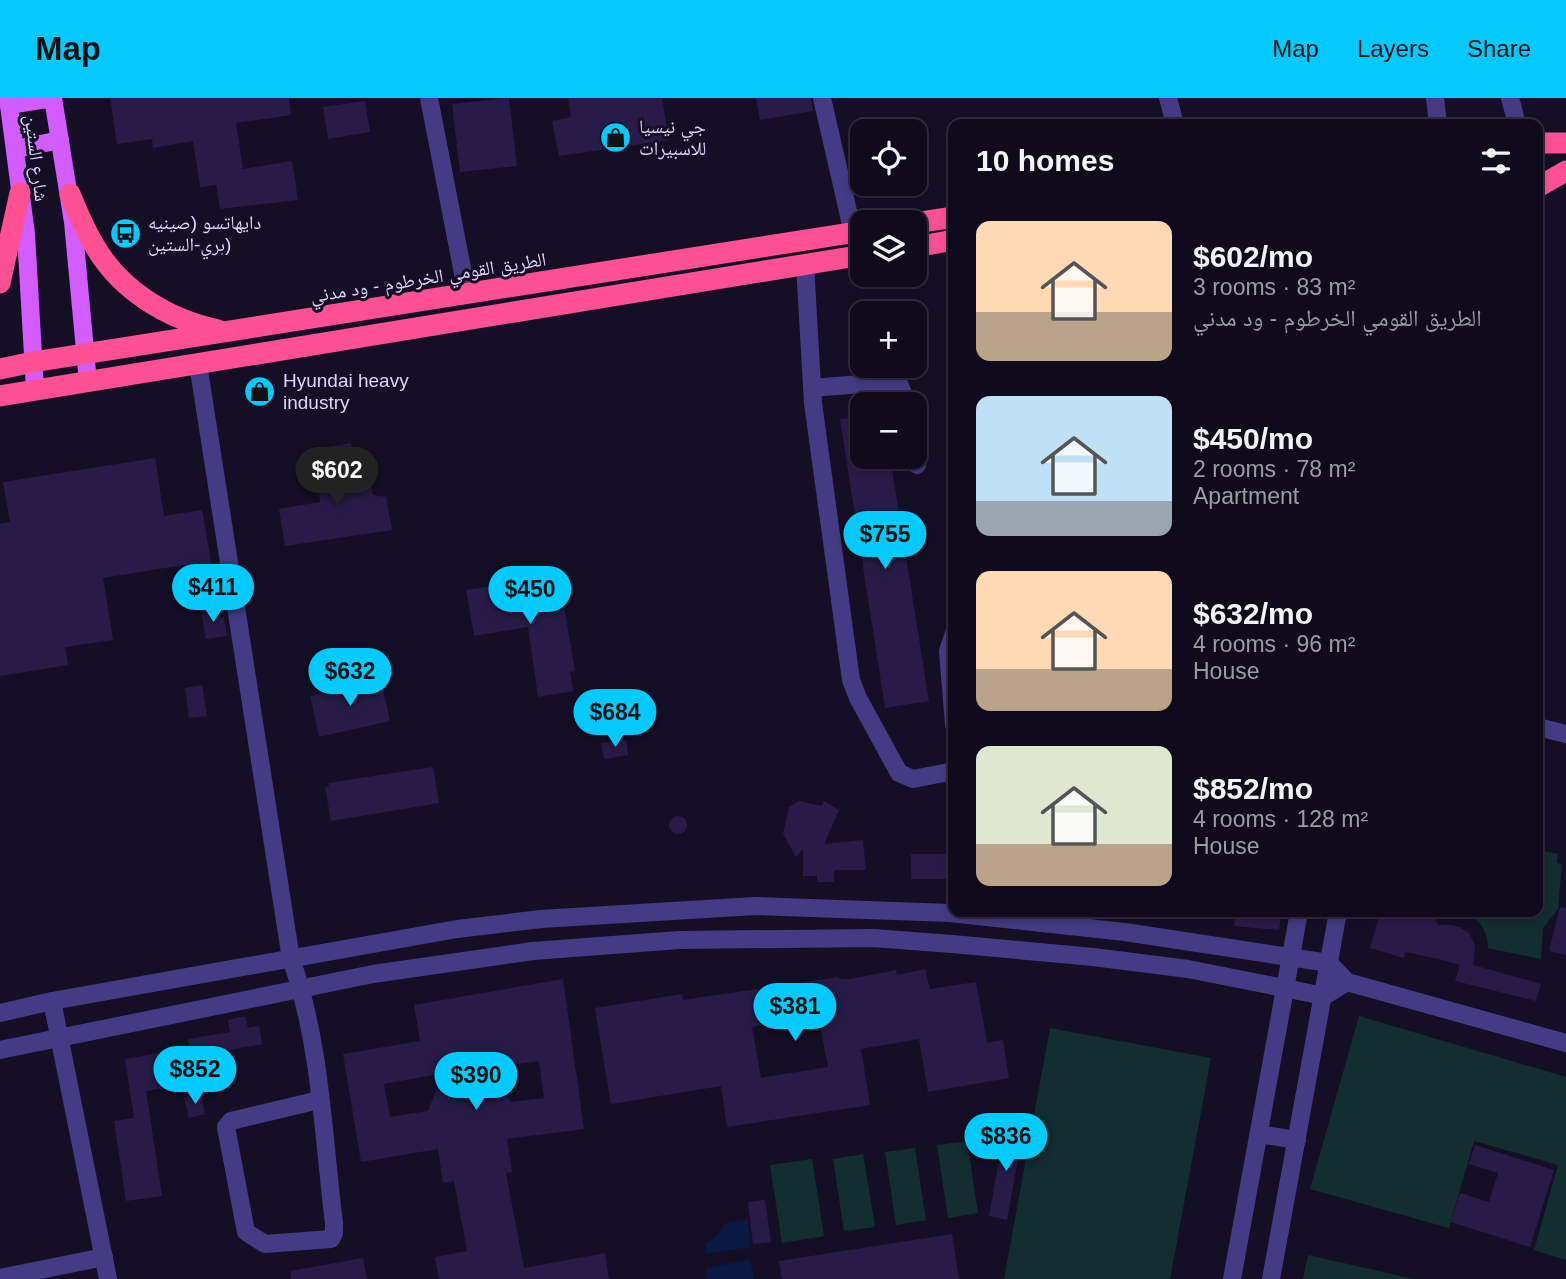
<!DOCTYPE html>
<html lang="en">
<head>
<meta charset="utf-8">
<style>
  :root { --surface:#100b1c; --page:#191425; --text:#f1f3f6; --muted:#9c9ba3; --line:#302b3b; --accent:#02cafd }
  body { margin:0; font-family:Arial,"Noto Naskh Arabic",sans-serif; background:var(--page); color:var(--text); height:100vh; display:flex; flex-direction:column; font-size:26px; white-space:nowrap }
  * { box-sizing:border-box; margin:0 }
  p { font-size:23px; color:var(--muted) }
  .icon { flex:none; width:38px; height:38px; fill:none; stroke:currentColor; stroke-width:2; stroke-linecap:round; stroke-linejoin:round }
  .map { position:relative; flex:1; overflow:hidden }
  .panel { position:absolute; left:948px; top:21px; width:595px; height:798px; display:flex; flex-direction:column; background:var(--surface); border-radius:14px; box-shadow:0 4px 10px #0003,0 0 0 2px var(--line) }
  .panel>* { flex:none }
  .tools { position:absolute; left:850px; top:21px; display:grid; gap:14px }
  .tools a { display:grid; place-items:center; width:77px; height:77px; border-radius:14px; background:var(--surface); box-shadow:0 4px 10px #0003,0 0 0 2px var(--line); font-size:35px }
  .price { position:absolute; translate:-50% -60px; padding:0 16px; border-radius:24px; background:var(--accent); color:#111; font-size:23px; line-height:46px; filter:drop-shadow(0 2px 4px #0008) }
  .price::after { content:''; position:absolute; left:50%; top:42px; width:21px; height:16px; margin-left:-10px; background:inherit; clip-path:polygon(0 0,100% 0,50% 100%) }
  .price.current { background:#222; color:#fff }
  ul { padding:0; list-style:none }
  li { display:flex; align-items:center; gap:21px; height:175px; padding:0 28px }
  li span { display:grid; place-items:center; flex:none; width:196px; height:140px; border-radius:14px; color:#555 }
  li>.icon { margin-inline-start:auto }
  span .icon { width:84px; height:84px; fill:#fffc; stroke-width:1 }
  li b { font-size:30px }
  h2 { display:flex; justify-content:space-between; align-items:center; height:84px; padding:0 28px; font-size:30px }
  header { display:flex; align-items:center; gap:42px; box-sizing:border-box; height:98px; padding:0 35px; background:var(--accent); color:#111 }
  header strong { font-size:33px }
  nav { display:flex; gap:38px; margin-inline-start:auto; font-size:24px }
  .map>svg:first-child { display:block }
  .green { fill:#122e30 }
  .water { fill:#0a1943 }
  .building { fill:#291b47; fill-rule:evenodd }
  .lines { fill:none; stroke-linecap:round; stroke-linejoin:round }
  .minor { stroke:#453b84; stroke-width:18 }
  .major { stroke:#d25cfe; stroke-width:18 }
  .highway { stroke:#fe5092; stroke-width:21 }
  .labels { text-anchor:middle; stroke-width:6; stroke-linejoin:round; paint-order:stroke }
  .poi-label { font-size:19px; fill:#ddd4ff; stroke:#150f26; text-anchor:start }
  .street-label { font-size:19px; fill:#ddd4ff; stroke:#150f26 }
</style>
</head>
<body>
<header>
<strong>Map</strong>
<nav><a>Map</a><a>Layers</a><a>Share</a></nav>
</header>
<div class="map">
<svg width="1566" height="1181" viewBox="0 0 1566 1181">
  <rect width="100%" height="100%" fill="#150f26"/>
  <g class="green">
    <path d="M1538,752L1558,756L1557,765L1562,766L1558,811L1543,830L1541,861L1488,850C1488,834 1480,825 1470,814H1538Z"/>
    <polygon points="1359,918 1566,979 1566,1162 1534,1152 1558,1067 1474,1043 1449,1130 1310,1091"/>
    <polygon points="1050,930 1211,960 1170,1181 1004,1181"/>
    <polygon points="967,1043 978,1115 948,1120 937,1047"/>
    <polygon points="915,1050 926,1122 896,1127 885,1054"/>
    <polygon points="863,1056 875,1129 844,1133 833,1061"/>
    <polygon points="812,1061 824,1138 782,1145 770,1067"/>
    <polygon points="1308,1157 1414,1181 1303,1181"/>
  </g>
  <g class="water">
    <polygon points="748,1121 751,1149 706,1156 705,1146 717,1138 726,1125"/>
    <polygon points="750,1162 754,1181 707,1181 705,1170"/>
  </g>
  <g class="building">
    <polygon points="110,0 289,0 291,17 236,25 243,71 292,63 298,102 220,111 216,87 200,89 193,43 153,50 152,41 117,46"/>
    <polygon points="509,0 517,68 460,74 452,6"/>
    <polygon points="568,0 662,0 669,42 559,58 552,23 571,19"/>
    <polygon points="756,0 811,0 813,13 760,22"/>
    <polygon points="365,3 370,34 328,41 323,9"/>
    <polygon points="863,318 863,359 890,359 929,603 885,610 840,321"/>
    <polygon points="351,345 358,390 371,387 373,397 386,399 392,432 285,448 279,411 320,404 319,396 333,394 326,349"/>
    <polygon points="155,360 164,418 202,412 214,480 185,484 183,467 103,480 113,542 65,549 68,567 0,578 0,426 10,424 3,384"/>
    <polygon points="559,478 575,573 570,574 573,593 538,599 528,529 474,538 466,492"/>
    <polygon points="217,509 219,520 224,519 227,538 206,541 201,512"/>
    <polygon points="381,582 390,623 319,639 310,598"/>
    <polygon points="202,587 207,618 189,620 185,590"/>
    <polygon points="626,642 628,657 604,661 601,645"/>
    <polygon points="433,669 439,705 331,723 325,689 329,688 328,685"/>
    <polygon points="799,703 822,708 824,703 839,712 824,746 863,742 866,772 834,772 834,784 817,784 817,778 803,778 803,751 796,759 783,736 789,709"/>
    <circle cx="678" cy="727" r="9"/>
    <rect x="911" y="756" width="36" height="25"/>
    <polygon points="1560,809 1566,810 1566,857 1549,853"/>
    <polygon points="1236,814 1281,818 1279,832 1234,828"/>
    <polygon points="1380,814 1426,821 1431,815 1438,827 1453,827 1461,830 1469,835 1475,847 1473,867 1541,886 1536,903 1455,883 1460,867 1439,861 1405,854 1404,860 1370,850"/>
    <path d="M925,871L930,891L976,884L987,945L1003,942L1009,980L928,994L919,941L861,951L870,1007L727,1029L721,988L611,1006L595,910L682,896L683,902L839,879V881H850L896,872L897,877ZM818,917L828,969L761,980L752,929Z"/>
    <path d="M563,881L584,1031L507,1041L512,1074L506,1075L524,1170L605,1155L609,1181H439L435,1159L467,1153L454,1083L443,1085L438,1051L361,1064L343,956L420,943L414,907ZM539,963L544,1000L511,1004L485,971ZM443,975L428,1013L390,1019L384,986Z"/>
    <polygon points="245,918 248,930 259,928 262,946 191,959 188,941 230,934 228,922"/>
    <polygon points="168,954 173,989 146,993 162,1098 126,1103 114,1023 134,1020 125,961"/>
    <polygon points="201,997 205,1016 189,1020 184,1000"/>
    <polygon points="1005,1029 1023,1032 1007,1122 989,1118"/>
    <polygon points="1475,1047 1554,1072 1530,1149 1451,1124 1460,1095 1489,1104 1498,1075 1469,1066"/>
    <polygon points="765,1102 771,1144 753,1146 748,1104"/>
    <polygon points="952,1136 959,1181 782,1181 779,1163"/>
    <polygon points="363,1160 367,1181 291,1181 290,1173"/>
  </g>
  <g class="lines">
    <g class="minor">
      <polyline points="429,0 467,196"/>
      <polyline points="822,0 853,135"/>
      <polyline points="1168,0 1175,26"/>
      <polyline points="1435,0 1438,26"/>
      <polyline points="1510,0 1517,26"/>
      <polyline points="805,167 813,305 851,582 858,600 899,675 913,681 954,673"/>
      <path d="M198,266L291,861C321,945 323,1038 334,1125V1135L331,1141L265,1146L246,1134L226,1029L231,1023L319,1002"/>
      <polyline points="812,290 886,284 900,288 907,306"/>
      <polyline points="915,358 917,367"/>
      <polyline points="954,535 948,553 954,627"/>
      <polyline points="1538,629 1566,636"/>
      <polyline points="52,903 108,1181"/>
      <polyline points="0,915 52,903 457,831 541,821 755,808 950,815 1125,834 1329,865 1347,884 1566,945"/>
      <polyline points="0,952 373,876 533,853 679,842 873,840 952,846 1093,859 1188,871 1324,898 1347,884"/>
      <polyline points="1259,1036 1297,1042"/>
      <polyline points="0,1180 104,1159"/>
      <polyline points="1232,1181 1299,814"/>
      <polyline points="1271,1181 1338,814"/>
    </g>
    <g class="major">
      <polyline points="8,0 26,136 35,292"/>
      <polyline points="9,7 53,0 73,124 88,284"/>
      <polyline points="16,51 60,42"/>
    </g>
    <g class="highway">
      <polyline points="1538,45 1566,45"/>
      <polyline points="1538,89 1566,73"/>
      <path d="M70,96C77,113 84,130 93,145C119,192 167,221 218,232"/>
      <polyline points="915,125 954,119"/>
      <polyline points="915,149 954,142"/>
      <polyline points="0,185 20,95"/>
      <polyline points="0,271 33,264 863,133"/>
      <polyline points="0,298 863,157"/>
    </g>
  </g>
  <defs>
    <symbol id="shop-disc" viewBox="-11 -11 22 22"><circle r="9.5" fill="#02cafd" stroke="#150f26"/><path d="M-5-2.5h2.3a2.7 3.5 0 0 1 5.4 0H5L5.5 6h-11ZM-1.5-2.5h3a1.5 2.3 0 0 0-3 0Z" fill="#111"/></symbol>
    <symbol id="bus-disc" viewBox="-11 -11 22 22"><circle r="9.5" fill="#02cafd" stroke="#150f26"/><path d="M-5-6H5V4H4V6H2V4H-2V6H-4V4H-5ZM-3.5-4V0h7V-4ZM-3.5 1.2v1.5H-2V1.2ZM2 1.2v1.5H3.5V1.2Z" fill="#111"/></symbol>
  </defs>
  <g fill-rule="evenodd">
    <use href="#shop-disc" x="598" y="22" width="35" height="35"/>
    <use href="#bus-disc" x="108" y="118" width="35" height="35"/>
    <use href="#shop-disc" x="242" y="276" width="35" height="35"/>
  </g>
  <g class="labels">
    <g class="poi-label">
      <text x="639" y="35">جي نيسيا<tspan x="639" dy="22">للاسبيرات</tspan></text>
      <text x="148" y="131">دايهاتسو (صينيه<tspan x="148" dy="22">بري-الستين)</tspan></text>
      <text x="283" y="289">Hyundai heavy<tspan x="283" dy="22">industry</tspan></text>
    </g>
    <g class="street-label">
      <text transform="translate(37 60) rotate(83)" y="7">شارع الستين</text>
      <text transform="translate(428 179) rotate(-9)" y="7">الطريق القومي الخرطوم - ود مدني</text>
    </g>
  </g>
</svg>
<div class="tools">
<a><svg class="icon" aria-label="locate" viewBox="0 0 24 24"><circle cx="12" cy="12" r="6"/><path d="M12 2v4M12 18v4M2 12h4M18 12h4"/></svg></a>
<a><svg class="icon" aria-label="layers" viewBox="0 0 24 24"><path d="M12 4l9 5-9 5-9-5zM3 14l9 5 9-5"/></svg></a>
<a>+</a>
<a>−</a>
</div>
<b class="price current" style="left:337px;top:409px">$602</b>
<b class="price" style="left:885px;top:473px">$755</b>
<b class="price" style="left:213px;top:526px">$411</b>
<b class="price" style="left:530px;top:528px">$450</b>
<b class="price" style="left:350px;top:610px">$632</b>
<b class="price" style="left:615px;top:651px">$684</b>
<b class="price" style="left:795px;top:945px">$381</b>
<b class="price" style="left:195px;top:1008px">$852</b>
<b class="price" style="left:476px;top:1014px">$390</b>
<b class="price" style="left:1006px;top:1075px">$836</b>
<section class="panel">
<h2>10 homes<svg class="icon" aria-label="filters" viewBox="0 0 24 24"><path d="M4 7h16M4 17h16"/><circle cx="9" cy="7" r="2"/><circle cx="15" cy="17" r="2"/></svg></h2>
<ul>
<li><span style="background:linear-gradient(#ffd9b3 65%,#b9a48a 0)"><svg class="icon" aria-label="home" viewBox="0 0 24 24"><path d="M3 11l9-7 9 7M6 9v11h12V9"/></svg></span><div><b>$602/mo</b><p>3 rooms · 83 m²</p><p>الطريق القومي الخرطوم - ود مدني</p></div></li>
<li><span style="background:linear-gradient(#bfe0f5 75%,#9aa5b1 0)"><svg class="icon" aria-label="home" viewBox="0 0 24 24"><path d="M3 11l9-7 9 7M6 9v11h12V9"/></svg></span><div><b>$450/mo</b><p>2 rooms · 78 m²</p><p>Apartment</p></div></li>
<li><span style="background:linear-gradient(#ffd9b3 70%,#b9a48a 0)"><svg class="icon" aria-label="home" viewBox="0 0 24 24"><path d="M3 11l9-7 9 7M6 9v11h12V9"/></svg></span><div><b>$632/mo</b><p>4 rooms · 96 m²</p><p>House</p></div></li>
<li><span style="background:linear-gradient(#dfe7d0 70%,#b9a48a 0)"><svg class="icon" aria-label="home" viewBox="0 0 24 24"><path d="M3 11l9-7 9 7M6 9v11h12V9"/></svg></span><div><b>$852/mo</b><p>4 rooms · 128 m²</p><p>House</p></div></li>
</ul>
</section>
</div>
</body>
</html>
